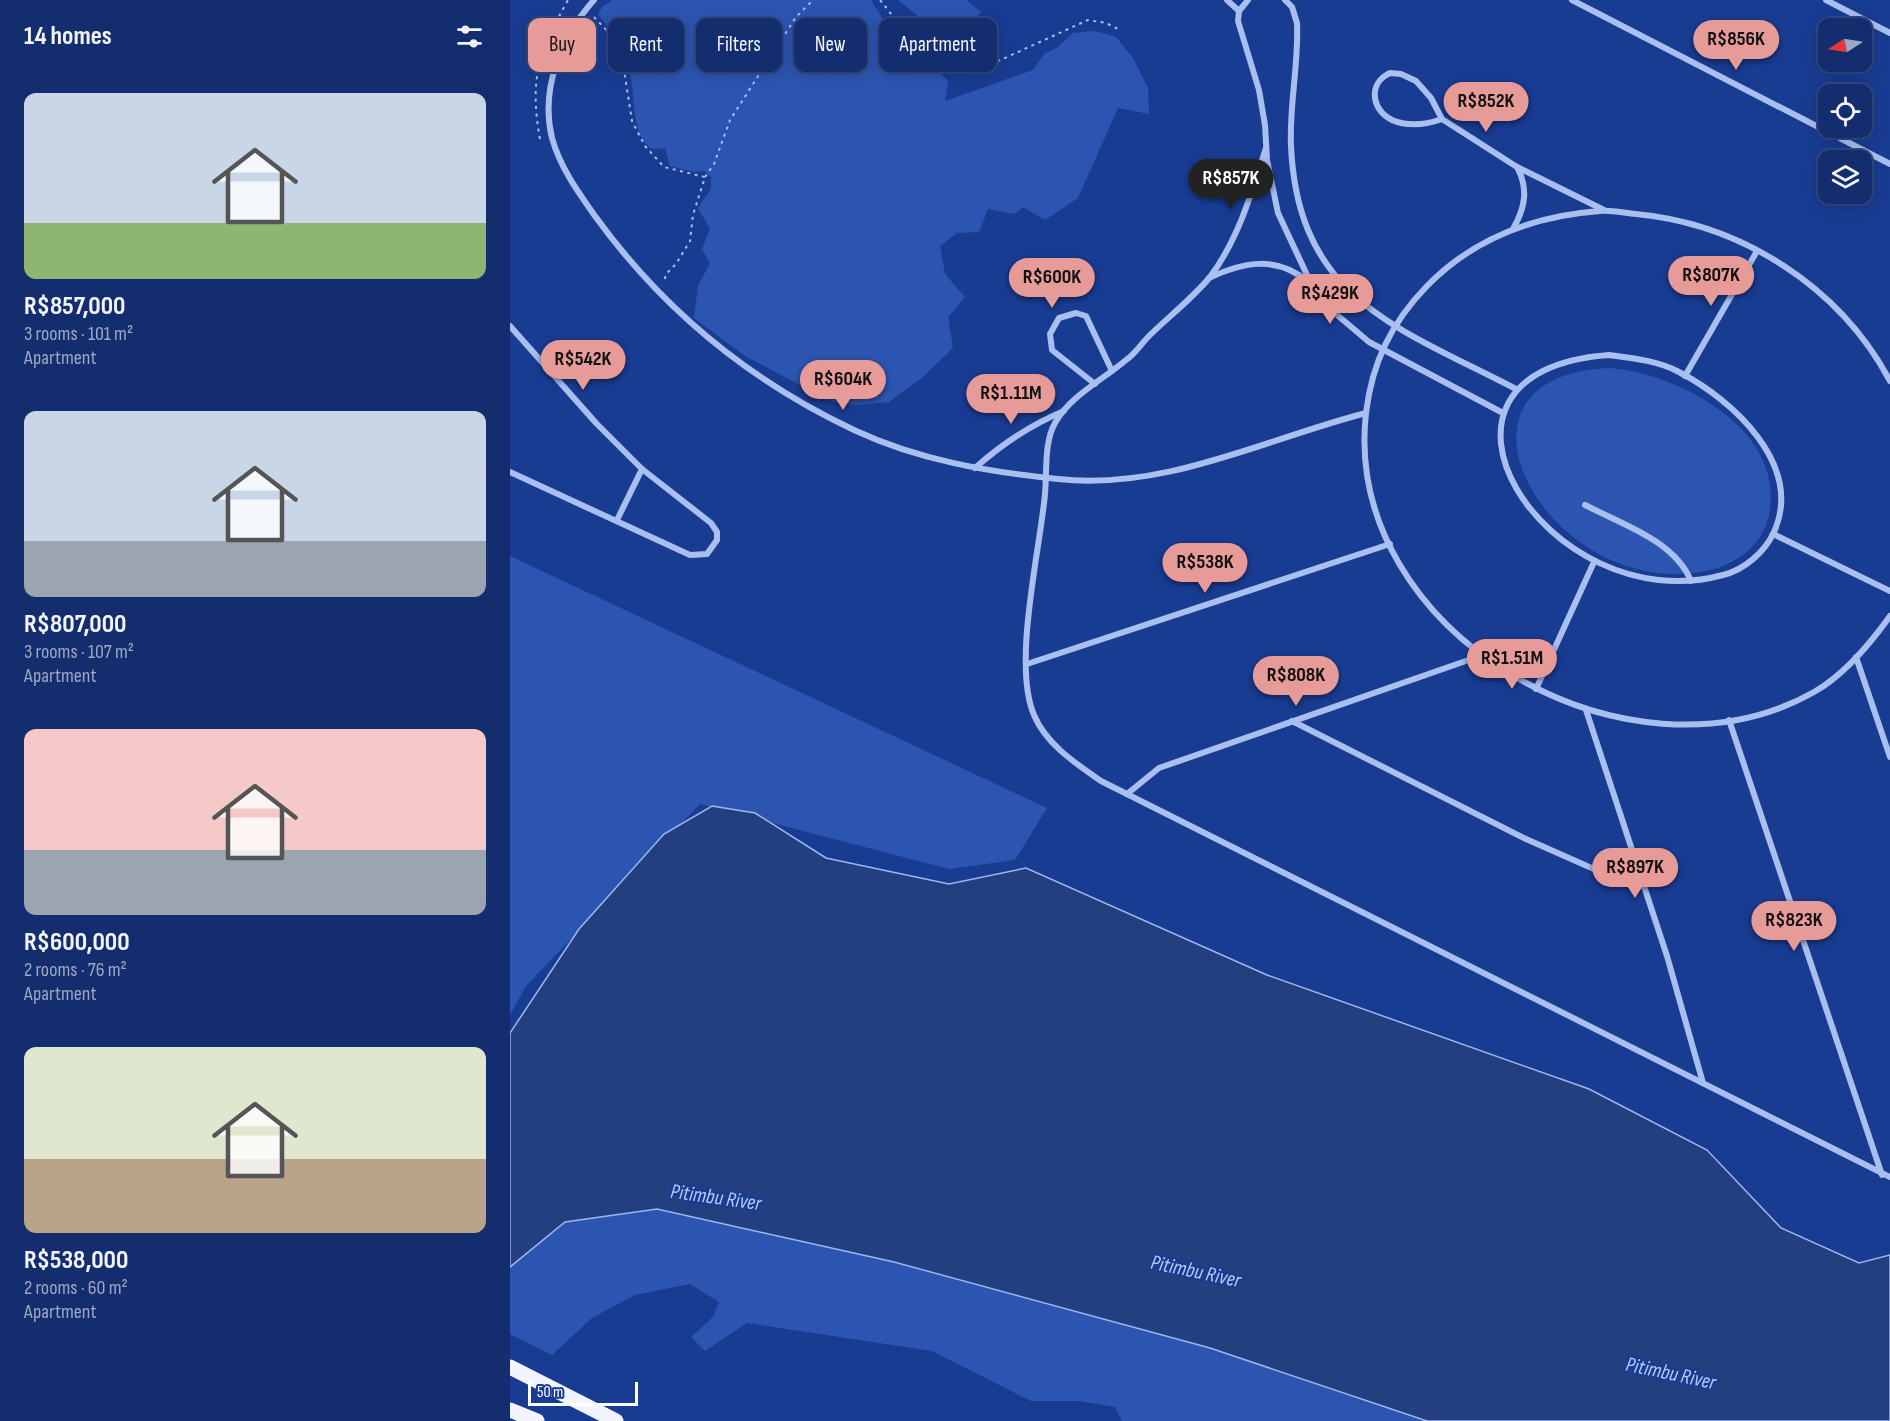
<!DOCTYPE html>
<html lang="en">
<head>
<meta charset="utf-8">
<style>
  :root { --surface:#132d6e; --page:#1c3573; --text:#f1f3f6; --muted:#9da8c2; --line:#324981; --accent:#e69b98 }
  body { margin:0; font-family:"Sofia Sans Condensed",sans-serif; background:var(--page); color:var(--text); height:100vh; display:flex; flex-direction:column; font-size:22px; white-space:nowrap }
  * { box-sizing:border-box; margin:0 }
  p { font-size:20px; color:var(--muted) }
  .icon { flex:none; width:33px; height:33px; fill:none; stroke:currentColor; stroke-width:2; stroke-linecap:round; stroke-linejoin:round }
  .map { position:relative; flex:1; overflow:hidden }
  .panel { display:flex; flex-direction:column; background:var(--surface); width:510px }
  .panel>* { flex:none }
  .banner { position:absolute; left:18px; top:18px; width:570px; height:54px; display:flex; gap:12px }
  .needle { width:39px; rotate:258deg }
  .buttons { position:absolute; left:1308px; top:18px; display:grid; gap:12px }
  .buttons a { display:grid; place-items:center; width:54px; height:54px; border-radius:12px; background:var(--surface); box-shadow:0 3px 15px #0003,0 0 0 2px var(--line); font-size:30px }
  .scale { position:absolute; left:18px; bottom:15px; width:110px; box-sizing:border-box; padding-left:6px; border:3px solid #fff; border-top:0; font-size:16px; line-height:21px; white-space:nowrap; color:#fff; -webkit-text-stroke:4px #193c93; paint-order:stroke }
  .price { position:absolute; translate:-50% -51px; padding:0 14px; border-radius:21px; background:var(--accent); color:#111; font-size:20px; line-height:39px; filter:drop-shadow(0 2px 3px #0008) }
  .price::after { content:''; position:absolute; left:50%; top:36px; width:18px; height:14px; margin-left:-9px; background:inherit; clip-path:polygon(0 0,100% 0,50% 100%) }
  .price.on { background:#222; color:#fff }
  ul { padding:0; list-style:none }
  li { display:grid; align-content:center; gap:12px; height:318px; padding:0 24px }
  li span { display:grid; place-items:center; height:186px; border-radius:12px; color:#555 }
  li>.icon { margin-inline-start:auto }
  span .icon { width:108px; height:108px; fill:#fffc; stroke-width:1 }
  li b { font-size:26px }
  h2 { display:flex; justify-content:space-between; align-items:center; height:72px; padding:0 24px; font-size:26px }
  .chip { padding:0 21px; border-radius:12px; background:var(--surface); box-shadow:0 3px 15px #0003,0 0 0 2px var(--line); font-size:21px; line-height:54px }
  .chip.on { background:var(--accent); color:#111 }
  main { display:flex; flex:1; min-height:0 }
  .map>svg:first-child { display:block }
  .green { fill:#2c55b1 }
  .water { fill:#243f80; stroke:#9cb7f2; stroke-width:1.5 }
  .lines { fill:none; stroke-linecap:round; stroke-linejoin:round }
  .path { stroke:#a9bff0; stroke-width:2; stroke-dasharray:3 4.5; stroke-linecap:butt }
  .minor { stroke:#a9bff0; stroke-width:6 }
  .primary { stroke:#f2f5ff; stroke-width:15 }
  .labels { text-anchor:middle; stroke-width:4.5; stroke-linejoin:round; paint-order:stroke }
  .water-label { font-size:21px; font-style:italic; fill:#b5caf7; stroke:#193c93 }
</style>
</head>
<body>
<main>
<section class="panel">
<h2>14 homes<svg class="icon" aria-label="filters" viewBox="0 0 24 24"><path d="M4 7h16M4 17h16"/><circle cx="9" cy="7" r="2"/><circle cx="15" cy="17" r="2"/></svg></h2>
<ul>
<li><span style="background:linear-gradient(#c9d6e8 70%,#8fb573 0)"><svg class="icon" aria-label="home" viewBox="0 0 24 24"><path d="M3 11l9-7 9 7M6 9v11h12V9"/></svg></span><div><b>R$857,000</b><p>3 rooms · 101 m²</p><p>Apartment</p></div></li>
<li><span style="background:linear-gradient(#c9d6e8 70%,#9aa5b1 0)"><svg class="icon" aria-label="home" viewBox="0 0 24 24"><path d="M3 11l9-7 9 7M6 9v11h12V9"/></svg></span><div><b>R$807,000</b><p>3 rooms · 107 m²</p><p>Apartment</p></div></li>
<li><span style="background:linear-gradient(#f6c9c9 65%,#9aa5b1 0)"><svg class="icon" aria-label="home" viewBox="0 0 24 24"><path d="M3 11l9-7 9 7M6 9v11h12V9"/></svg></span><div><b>R$600,000</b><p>2 rooms · 76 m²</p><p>Apartment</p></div></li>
<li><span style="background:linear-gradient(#dfe7d0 60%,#b9a48a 0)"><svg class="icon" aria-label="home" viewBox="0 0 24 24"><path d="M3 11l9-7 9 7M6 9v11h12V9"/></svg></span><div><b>R$538,000</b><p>2 rooms · 60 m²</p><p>Apartment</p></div></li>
</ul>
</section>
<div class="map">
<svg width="1380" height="1421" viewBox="0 0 1380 1421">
  <rect width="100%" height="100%" fill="#193c93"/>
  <g class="green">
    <path d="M102,0H361L380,30L393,43L412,53L438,81L435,101L523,70L534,54L548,47L563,33L585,31L606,37L623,58L638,88L639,114L608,108L568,198L535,220L513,207L504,214L478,209L469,232L447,233L430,246L435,274L455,297L438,317L443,348L414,376L379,402L349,405L323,402L235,356L184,318L188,286L200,263L192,249L200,229L188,208L201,189V177L194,171L184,172L160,166L155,148C150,148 142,151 138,146C120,128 126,89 118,66C112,47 101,29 88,15L92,7Z"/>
    <polygon points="388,0 456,0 471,12 444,46"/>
    <path d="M1100,368C1171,374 1280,432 1258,519C1251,546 1226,564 1200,570C1041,607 911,375 1100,368Z"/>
    <polygon points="0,556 537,808 505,860 439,869 190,804 16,986 0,1015"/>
    <polygon points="147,1209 384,1262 700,1348 917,1421 612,1421 605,1407 570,1401 521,1401 422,1351 237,1323 195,1351 181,1337 203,1317 209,1302 180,1284 125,1295 82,1318 42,1355 0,1334 0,1267 55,1222"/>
  </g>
  <polygon class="water" points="202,806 245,813 316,858 439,884 516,868 757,975 1079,1089 1197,1150 1271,1228 1349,1263 1380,1255 1380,1421 917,1421 700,1348 384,1262 147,1209 55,1222 0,1267 0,1033 69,929 154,834"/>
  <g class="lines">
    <g class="path">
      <polyline points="370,0 389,24 438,58 449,74 486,62 578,20 596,23 610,30"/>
      <polyline points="84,17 102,36 111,51 122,121 135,146 154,167 195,177 183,215 180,241 166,264 156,274 154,282"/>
      <path d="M30,139C19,78 29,52 58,0"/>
      <polyline points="195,177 204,164 220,120 286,17 303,0"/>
    </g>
    <g class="minor">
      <path d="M84,0C51,37 30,89 42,138C50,167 68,192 85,216C153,310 238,380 344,430C408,460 478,472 548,479C655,491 755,439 856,413"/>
      <polyline points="717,0 729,11"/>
      <polyline points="738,0 729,11 728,21 749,90 755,125 757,160 768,213 798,277 826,314 859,342 993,413"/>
      <path d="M775,0L782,7L787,23C789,64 779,105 781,146C788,300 889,328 1006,389"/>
      <polyline points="1062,0 1380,164"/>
      <polyline points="1316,0 1380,33"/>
      <path d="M932,119C915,125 898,127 882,120C861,110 858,83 880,73L891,74L906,81L921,98L932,119L1007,167L1094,210"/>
      <path d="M756,148C742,192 728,240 700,277C682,299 658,317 638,337C631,344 625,354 616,360C594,379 560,396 545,423C534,442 537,472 535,494C530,550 502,664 524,715C536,744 565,763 591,781L1380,1177"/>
      <path d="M1003,229C1015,208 1019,189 1007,167"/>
      <path d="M699,278C733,262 767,255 798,282"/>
      <polyline points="0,326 86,423 132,469 201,523 207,532 207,540 197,554 180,555 0,472"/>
      <path d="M1099,355C1122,358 1149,361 1169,372C1223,400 1294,465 1264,532C1255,552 1234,570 1213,575C1037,623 877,371 1099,355Z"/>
      <polyline points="1175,376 1247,251"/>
      <path d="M1380,381C1330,287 1232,224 1126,214C1114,213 1102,210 1090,211C1022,216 964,238 917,286C881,323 862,363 856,413C831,633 1119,797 1304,692C1334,675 1360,644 1380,616"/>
      <polyline points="585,384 542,350 540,334 549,318 566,313 576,316 602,371"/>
      <path d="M465,468C492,444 520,425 554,411"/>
      <path d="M1075,505C1111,524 1164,540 1181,581"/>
      <polyline points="107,520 132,469"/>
      <polyline points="1263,534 1380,591"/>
      <polyline points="1346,657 1380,757"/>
      <polyline points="517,664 880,544"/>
      <polyline points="1026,689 1084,562"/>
      <polyline points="1076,710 1157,956 1193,1083"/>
      <polyline points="1219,720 1372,1175"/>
      <polyline points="782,721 1016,839 1102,877 1134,887"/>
      <polyline points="617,794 649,768 973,655"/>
    </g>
    <g class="primary">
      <polyline points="0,1367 106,1421"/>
      <polyline points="0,1410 27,1421"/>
    </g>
  </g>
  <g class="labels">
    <g class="water-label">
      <text transform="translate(206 1197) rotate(8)" y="7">Pitimbu River</text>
      <text transform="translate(686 1271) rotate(12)" y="7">Pitimbu River</text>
      <text transform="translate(1161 1373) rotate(12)" y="7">Pitimbu River</text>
    </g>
  </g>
</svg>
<div class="buttons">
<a><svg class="needle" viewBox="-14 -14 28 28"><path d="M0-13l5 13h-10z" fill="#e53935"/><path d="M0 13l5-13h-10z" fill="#9da8c2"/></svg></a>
<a><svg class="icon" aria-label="locate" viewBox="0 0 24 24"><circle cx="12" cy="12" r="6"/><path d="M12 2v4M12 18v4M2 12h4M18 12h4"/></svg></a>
<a><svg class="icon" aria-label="layers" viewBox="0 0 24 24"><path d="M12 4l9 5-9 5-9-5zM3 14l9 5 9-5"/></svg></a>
</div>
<div class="scale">50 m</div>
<b class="price" style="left:1226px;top:71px">R$856K</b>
<b class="price" style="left:976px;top:133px">R$852K</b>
<b class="price on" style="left:721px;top:210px">R$857K</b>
<b class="price" style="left:1201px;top:307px">R$807K</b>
<b class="price" style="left:542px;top:309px">R$600K</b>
<b class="price" style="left:820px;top:325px">R$429K</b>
<b class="price" style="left:73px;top:391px">R$542K</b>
<b class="price" style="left:333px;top:411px">R$604K</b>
<b class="price" style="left:501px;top:425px">R$1.11M</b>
<b class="price" style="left:695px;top:594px">R$538K</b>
<b class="price" style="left:1002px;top:690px">R$1.51M</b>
<b class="price" style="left:786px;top:707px">R$808K</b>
<b class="price" style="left:1125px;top:899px">R$897K</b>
<b class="price" style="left:1284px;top:952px">R$823K</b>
<div class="banner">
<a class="chip on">Buy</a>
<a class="chip">Rent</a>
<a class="chip">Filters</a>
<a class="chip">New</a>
<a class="chip">Apartment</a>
</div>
</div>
</main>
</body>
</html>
